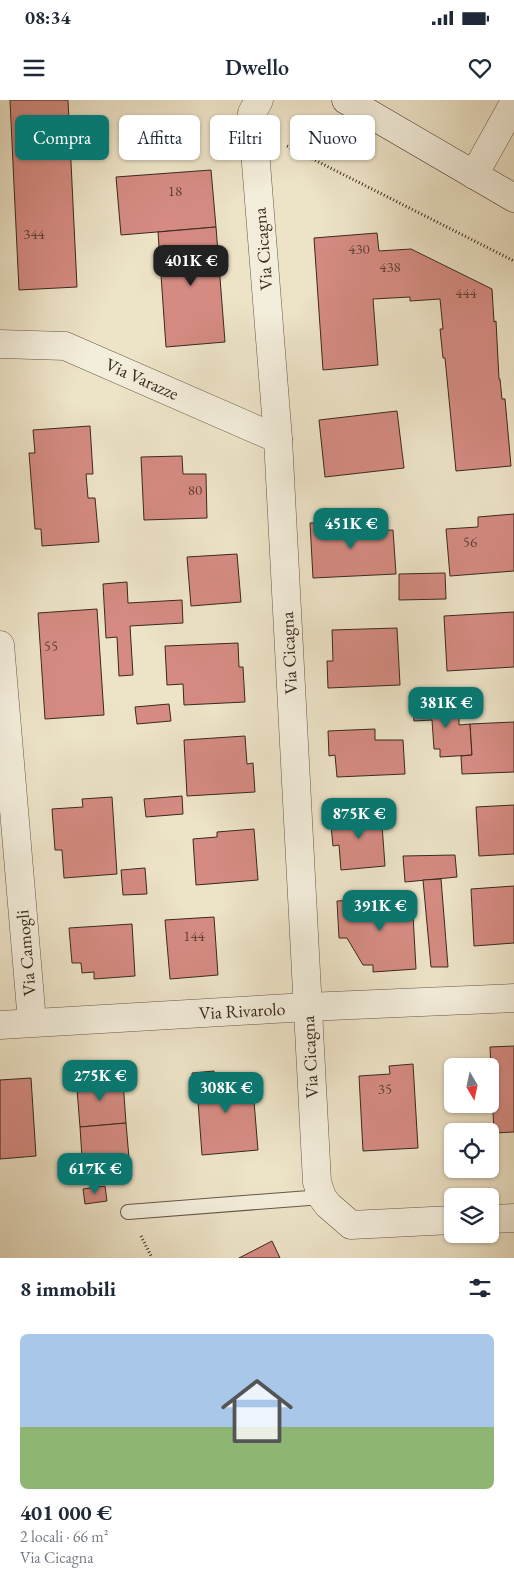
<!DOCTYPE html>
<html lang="it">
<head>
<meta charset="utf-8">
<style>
  :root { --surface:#fff; --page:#f6f6f7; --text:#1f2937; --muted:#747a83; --line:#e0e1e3; --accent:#0f766e }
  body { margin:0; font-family:"EB Garamond",serif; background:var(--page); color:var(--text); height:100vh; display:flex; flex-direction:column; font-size:19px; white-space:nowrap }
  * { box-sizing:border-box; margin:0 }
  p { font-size:16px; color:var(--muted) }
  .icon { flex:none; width:28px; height:28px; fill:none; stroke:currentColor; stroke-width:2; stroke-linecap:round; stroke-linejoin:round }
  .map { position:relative; height:1158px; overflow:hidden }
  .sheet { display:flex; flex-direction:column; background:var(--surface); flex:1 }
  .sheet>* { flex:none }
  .top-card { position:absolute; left:15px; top:15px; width:485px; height:45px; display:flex; gap:10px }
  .needle { width:32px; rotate:171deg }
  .fabs { position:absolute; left:444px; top:958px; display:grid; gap:10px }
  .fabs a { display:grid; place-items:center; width:55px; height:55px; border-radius:8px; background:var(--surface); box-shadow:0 1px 4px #0004; font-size:25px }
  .price { position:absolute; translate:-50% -42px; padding:0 11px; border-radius:10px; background:var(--accent); color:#fff; font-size:16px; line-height:32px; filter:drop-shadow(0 1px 2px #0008) }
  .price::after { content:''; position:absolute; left:50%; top:30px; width:15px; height:11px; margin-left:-8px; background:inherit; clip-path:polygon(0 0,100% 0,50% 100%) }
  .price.on { background:#222; color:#fff }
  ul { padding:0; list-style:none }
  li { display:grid; align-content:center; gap:10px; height:265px; padding:0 20px }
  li+li { border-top:1px solid var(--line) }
  li span { display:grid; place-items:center; height:155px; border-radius:8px; color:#555 }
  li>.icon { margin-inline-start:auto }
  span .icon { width:90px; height:90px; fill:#fffc; stroke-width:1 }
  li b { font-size:21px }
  h2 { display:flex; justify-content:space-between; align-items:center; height:60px; padding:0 20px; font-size:21px }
  .chip { padding:0 18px; border-radius:8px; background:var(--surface); box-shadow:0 1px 4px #0004; font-size:18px; line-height:45px }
  .chip.on { background:var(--accent); color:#fff }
  .status { display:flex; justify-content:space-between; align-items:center; height:35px; padding:0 25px; background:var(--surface); direction:ltr }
  .status svg { height:14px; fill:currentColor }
  header { display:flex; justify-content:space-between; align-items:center; height:65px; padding:0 20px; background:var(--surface); font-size:22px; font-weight:600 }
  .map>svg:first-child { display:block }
  .building { fill:#d58b82; stroke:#3a291d }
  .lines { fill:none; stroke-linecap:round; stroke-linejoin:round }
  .service-casing { stroke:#675848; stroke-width:16 }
  .minor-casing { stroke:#675848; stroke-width:29 }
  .secondary-casing { stroke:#3a291d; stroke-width:29 }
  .path { stroke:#3a291d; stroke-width:3; stroke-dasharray:1 2.5; stroke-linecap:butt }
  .service { stroke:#f3eddb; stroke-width:14 }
  .minor { stroke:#f3eddb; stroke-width:28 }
  .secondary { stroke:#f3eddb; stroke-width:28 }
  .labels { text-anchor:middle; stroke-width:4.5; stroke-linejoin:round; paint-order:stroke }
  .number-label { font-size:15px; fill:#614236 }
  .street-label { font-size:18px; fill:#3a291d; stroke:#f3eddb }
</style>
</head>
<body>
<div class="status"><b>08:34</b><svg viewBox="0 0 49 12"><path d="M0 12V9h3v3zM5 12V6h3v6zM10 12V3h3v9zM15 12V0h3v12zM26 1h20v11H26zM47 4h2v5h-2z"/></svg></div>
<header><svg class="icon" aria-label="menu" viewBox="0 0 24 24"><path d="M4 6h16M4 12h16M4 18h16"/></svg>Dwello<svg class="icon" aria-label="heart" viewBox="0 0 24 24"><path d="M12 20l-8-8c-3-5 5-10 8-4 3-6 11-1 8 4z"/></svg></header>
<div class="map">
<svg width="514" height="1158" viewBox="0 0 514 1158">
  <rect width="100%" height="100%" fill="#ede3c7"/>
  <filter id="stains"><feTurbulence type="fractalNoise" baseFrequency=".004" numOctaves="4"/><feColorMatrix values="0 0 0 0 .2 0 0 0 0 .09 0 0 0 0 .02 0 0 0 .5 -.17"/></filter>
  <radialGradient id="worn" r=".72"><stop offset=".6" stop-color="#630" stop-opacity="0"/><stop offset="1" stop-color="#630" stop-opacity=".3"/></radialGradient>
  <g class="building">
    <polygon points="10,0 68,0 77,187 19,190"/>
    <polygon points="211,70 216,127 121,135 116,77"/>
    <polygon points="216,127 225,242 166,247 158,132"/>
    <polygon points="377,133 379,151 411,149 492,189 494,222 496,221 499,279 500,279 502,299 505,299 511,366 456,371 445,258 443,258 440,229 443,229 440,199 410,201 410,197 373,199 378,265 323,270 314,138"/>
    <polygon points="397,311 404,368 325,377 319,320"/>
    <polygon points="90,326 93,374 86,374 88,398 95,398 99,442 42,446 41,429 35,429 29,353 35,353 33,330"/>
    <polygon points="182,356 183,374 206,374 207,418 144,420 141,357"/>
    <polygon points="514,414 514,471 450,476 446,429 478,427 478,417"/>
    <polygon points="371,420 371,431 393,430 396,474 313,478 310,423"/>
    <polygon points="237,454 241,502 191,506 187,457"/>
    <polygon points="445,473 446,499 399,500 399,474"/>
    <polygon points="127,482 128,503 182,500 183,523 130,526 133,575 119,576 117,537 106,538 103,484"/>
    <polygon points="97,509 104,615 45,619 38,513"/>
    <polygon points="514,512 514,567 447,571 444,516"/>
    <polygon points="397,528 400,585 328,588 327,561 333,561 332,530"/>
    <polygon points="238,543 239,567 243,567 245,602 184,605 183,584 167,585 165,546"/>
    <polygon points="419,596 432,596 432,609 459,607 459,625 470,624 472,655 440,657 440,649 434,649 432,620 414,621 413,610 420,610"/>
    <polygon points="169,604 171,621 137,624 135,607"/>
    <polygon points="514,622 514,672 462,674 461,656 472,655 470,624"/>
    <polygon points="375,629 375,640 403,640 405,674 337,677 335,655 329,656 328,631"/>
    <polygon points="245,636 247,664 253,663 255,692 187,696 184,640"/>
    <polygon points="182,696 183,714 146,717 144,699"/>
    <polygon points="112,697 117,774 64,778 62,750 55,750 52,709 83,707 82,699"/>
    <polygon points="514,705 514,754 479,756 476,707"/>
    <polygon points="381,711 385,766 341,770 339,745 333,746 330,716"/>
    <polygon points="254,729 258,780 196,785 193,739 217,737 217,732"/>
    <polygon points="455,755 457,777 405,782 403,756"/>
    <polygon points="145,768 147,794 123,795 121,770"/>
    <polygon points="441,779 448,867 431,867 423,780"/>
    <polygon points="514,786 514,843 474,846 471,789"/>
    <polygon points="412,797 416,869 373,872 373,865 363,865 347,838 339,838 337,801"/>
    <polygon points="214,817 218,875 170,879 165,820"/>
    <polygon points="132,824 135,876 94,879 94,872 82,873 81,863 72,863 69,828"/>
    <polygon points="514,946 514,1032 494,1033 490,947"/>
    <polygon points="413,964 418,1048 363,1051 359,976 390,974 389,966"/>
    <polygon points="214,971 215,980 252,977 258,1050 202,1055 197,988 193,989 192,973"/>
    <polygon points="76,977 102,977 103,982 123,981 126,1023 80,1027"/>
    <polygon points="31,978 36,1056 0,1059 0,980"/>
    <polygon points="126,1023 130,1070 83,1073 80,1027"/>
    <polygon points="105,1086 107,1101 85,1104 83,1089"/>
    <polygon points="272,1141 280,1158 239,1158"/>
  </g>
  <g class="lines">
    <defs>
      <polyline id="service" points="128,1112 322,1097"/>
      <g id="minor">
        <polyline points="259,0 252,13 278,339 317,1082 322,1097 328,1105 351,1125 452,1120"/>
        <polyline points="474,75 514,3"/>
        <polyline points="0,244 65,246 278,339"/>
        <polyline points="0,545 32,922"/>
        <polyline points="0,925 307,907 514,898"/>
        <polyline points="490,1119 514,1118"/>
      </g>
      <polyline id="secondary" points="346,0 514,98"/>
    </defs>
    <use href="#service" class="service-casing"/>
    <use href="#minor" class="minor-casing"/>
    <use href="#secondary" class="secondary-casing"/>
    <g class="path">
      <polyline points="287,46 514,161"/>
      <polyline points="141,1136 152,1158"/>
    </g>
    <use href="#service" class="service"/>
    <use href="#minor" class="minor"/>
    <use href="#secondary" class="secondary"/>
  </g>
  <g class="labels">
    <g class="number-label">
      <text x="175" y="96">18</text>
      <text x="34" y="139">344</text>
      <text x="359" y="154">430</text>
      <text x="390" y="172">438</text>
      <text x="466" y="198">444</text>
      <text x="195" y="395">80</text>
      <text x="470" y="447">56</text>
      <text x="51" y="551">55</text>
      <text x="194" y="841">144</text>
      <text x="385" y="994">35</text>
    </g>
    <g class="street-label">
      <text transform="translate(263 149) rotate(-95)" y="6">Via Cicagna</text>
      <text transform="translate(142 279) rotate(24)" y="6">Via Varazze</text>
      <text transform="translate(289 553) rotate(-93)" y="6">Via Cicagna</text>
      <text transform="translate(26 853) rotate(-95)" y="6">Via Camogli</text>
      <text transform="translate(242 911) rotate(-3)" y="6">Via Rivarolo</text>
      <text transform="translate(310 957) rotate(-93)" y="6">Via Cicagna</text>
    </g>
  </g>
  <rect width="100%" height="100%" filter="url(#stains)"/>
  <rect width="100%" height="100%" fill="url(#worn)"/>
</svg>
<div class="fabs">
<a><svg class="needle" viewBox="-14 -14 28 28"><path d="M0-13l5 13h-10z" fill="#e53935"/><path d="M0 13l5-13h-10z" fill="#747a83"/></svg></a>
<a><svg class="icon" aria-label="locate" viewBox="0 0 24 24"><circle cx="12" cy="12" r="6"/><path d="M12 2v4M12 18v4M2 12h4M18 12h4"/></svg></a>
<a><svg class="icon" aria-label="layers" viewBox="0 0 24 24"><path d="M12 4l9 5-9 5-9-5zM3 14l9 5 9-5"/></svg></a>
</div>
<b class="price on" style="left:191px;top:187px">401K €</b>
<b class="price" style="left:351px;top:450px">451K €</b>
<b class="price" style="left:446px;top:629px">381K €</b>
<b class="price" style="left:359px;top:740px">875K €</b>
<b class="price" style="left:380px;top:832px">391K €</b>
<b class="price" style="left:100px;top:1002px">275K €</b>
<b class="price" style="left:226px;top:1014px">308K €</b>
<b class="price" style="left:95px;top:1095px">617K €</b>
<div class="top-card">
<a class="chip on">Compra</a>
<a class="chip">Affitta</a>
<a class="chip">Filtri</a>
<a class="chip">Nuovo</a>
</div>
</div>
<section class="sheet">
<h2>8 immobili<svg class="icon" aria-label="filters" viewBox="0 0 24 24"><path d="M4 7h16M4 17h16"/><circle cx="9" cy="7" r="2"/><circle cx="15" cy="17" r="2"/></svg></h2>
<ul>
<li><span style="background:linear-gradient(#a9c7e8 60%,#8fb573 0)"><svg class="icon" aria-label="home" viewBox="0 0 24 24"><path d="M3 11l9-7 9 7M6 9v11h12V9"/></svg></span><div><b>401 000 €</b><p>2 locali · 66 m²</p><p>Via Cicagna</p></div></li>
</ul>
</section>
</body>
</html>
